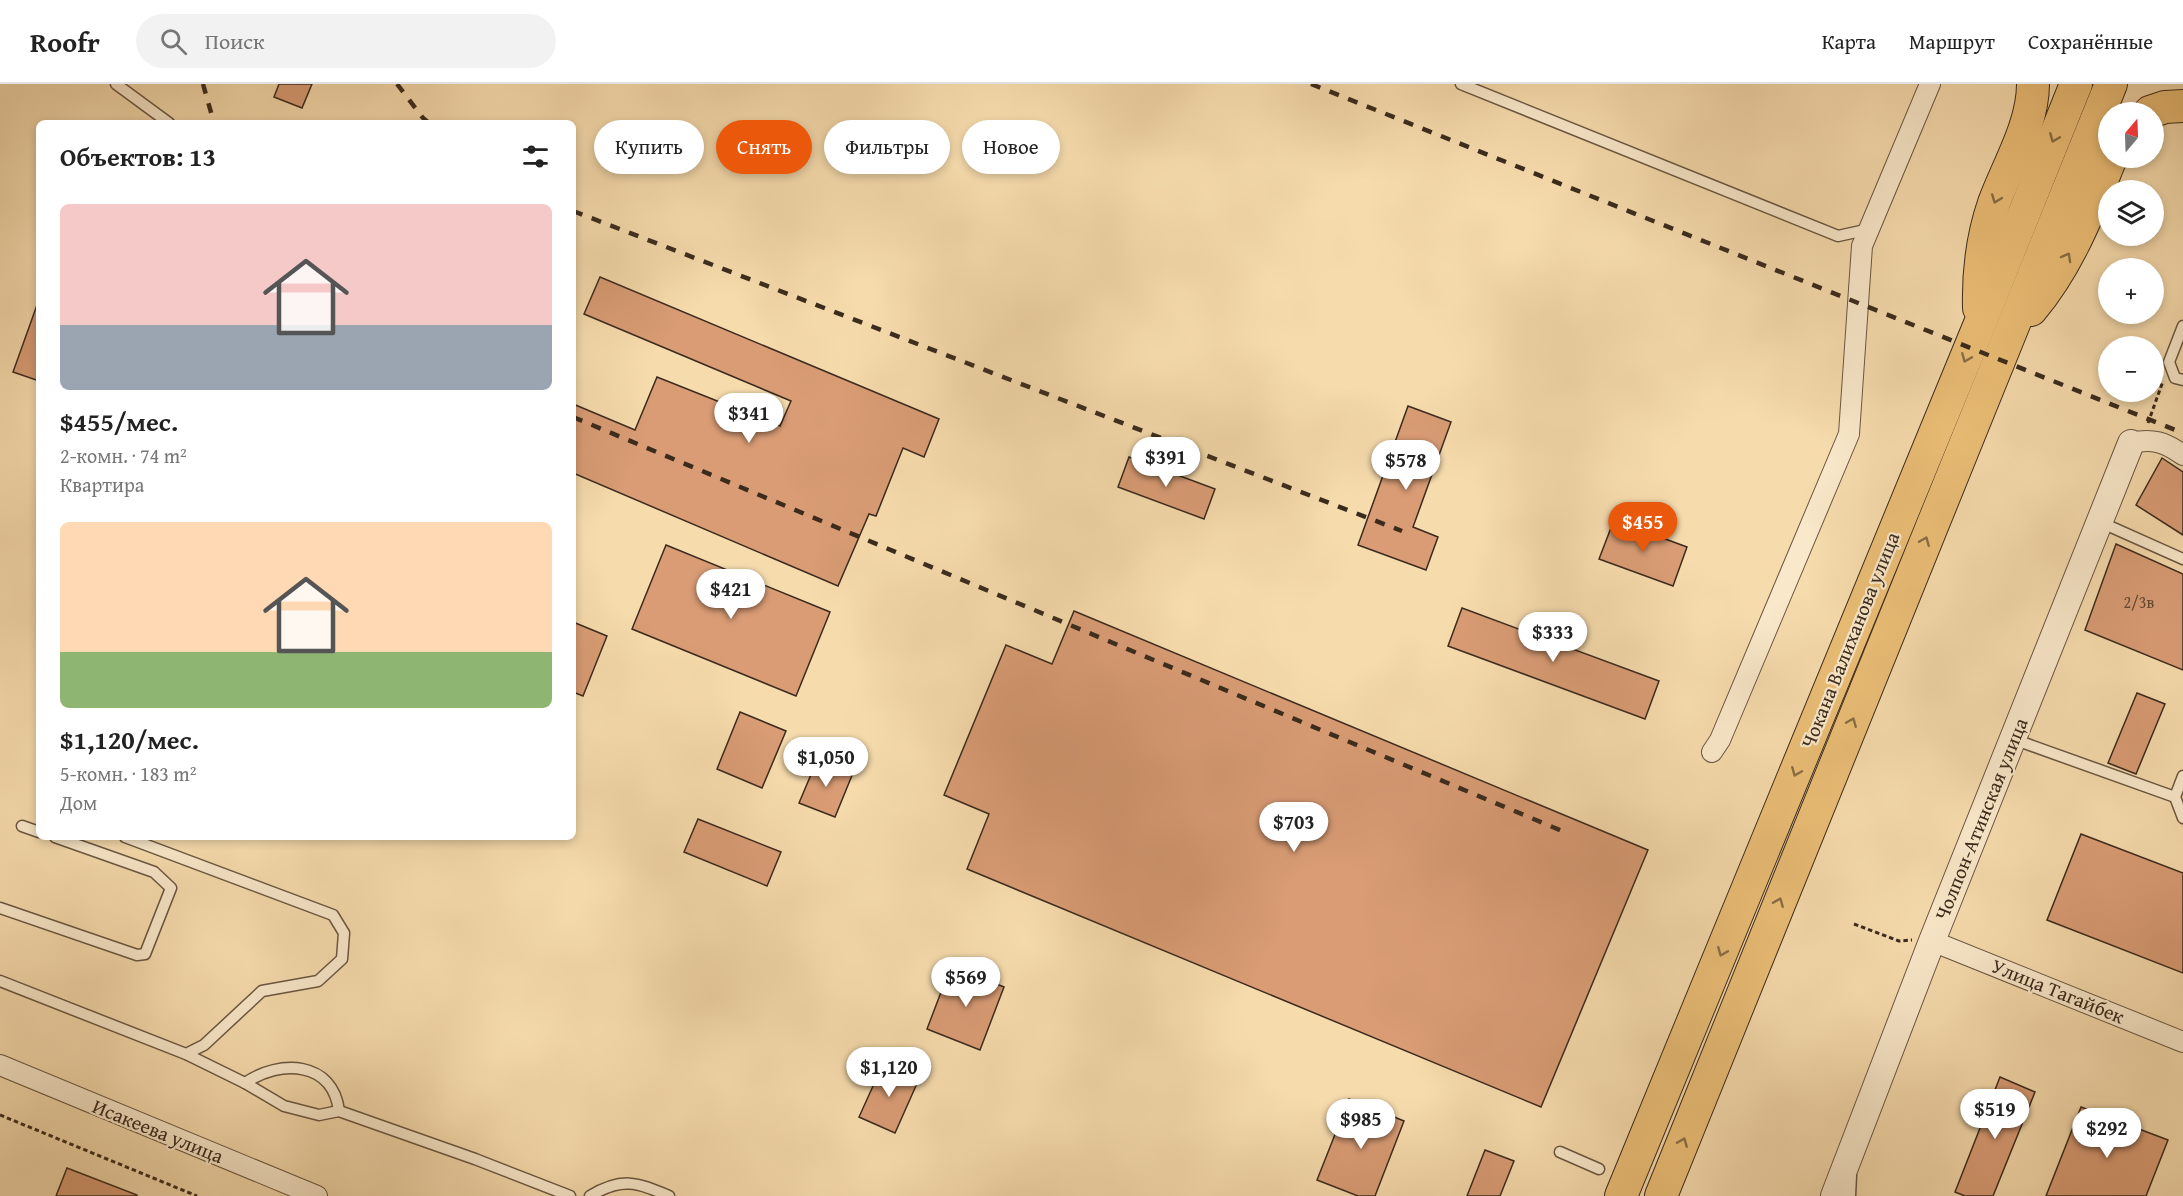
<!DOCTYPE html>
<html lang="ru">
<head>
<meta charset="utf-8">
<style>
  :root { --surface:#fff; --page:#f2f2f2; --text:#222; --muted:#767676; --line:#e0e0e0; --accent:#ea580c }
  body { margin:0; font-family:"Gentium Book Plus",serif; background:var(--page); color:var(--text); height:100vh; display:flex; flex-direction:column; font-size:22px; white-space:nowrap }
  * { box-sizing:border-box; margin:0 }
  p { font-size:20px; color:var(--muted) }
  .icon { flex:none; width:33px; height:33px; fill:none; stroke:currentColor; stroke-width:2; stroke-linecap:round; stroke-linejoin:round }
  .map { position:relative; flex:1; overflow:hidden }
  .details { position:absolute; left:36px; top:36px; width:540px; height:720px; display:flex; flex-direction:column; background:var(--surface); border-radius:9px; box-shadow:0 3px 9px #0003 }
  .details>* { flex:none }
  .banner { position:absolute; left:594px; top:36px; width:570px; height:54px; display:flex; gap:12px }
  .needle { width:39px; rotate:19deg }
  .buttons { position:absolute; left:2098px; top:18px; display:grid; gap:12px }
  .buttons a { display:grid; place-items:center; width:66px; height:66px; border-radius:50%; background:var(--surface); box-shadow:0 3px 9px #0003; font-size:30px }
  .price { position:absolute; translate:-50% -51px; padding:0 14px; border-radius:21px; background:#fff; color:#222; font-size:20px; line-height:39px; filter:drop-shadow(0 2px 3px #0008) }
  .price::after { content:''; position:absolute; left:50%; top:36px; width:18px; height:14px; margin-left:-9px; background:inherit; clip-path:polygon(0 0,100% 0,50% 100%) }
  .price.on { background:var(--accent); color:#fff }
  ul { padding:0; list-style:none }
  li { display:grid; align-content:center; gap:12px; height:318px; padding:0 24px }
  li span { display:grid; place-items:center; height:186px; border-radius:9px; color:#555 }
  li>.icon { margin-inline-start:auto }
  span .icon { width:108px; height:108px; fill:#fffc; stroke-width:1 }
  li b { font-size:26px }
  h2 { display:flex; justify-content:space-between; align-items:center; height:72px; padding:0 24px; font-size:26px }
  .tag { padding:0 21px; border-radius:27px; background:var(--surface); box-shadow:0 3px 9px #0003; font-size:21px; line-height:54px }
  .tag.on { background:var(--accent); color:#fff }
  header { display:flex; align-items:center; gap:36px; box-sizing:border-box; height:84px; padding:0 30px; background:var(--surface); border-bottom:2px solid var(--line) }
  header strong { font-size:28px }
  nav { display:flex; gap:33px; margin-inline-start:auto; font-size:21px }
  .search { width:420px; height:54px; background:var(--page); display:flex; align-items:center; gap:15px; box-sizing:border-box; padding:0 21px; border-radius:33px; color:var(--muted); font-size:22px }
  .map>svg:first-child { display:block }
  .building { fill:#d99c75; stroke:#3b2b1d; stroke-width:1.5 }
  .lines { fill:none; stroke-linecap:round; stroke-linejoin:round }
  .service-casing { stroke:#6a5741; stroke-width:13 }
  .minor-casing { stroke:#6a5741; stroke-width:22 }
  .tertiary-casing { stroke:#6a5741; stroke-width:28 }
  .primary-casing { stroke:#3b2b1d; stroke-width:34 }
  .path { stroke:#3b2b1d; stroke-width:3; stroke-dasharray:4.5 3; stroke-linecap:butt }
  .service { stroke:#f9e8ca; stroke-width:10 }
  .minor { stroke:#f9e8ca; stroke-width:20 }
  .tertiary { stroke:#f9e8ca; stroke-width:26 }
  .primary { stroke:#ebbe76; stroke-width:32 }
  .rail { stroke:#3b2b1d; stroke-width:4.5; stroke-dasharray:10 10; stroke-linecap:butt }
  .oneway { stroke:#8a6d45 }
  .labels { text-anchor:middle; stroke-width:4.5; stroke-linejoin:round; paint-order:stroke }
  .number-label { font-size:16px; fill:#624733 }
  .street-label { font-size:20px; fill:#3b2b1d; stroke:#f9e8ca }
</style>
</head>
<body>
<header>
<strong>Roofr</strong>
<div class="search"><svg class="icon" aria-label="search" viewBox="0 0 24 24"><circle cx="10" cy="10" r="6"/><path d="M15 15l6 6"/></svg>Поиск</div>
<nav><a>Карта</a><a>Маршрут</a><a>Сохранённые</a></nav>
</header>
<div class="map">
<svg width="2183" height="1112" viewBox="0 0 2183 1112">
  <rect width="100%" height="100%" fill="#f6dbad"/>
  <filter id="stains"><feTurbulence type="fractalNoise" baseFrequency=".00333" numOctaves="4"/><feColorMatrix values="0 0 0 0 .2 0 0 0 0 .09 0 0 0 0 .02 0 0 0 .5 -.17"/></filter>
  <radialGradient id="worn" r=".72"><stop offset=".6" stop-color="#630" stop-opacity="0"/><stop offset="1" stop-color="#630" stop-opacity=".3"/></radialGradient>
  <g class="building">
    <polygon points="279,0 312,0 302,24 274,13"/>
    <polygon points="600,193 939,335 924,373 903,364 876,432 869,430 838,502 573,389 573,320 635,346 657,293 780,342 791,317 584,230"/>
    <polygon points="37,221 39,221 39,297 13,288"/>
    <polygon points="1408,322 1451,338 1413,443 1438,453 1426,486 1358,461"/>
    <polygon points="1129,373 1215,405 1204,435 1118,403"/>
    <polygon points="2162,374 2183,388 2183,451 2136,421"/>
    <polygon points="1614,436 1687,463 1673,502 1599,475"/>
    <polygon points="2116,460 2183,490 2183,586 2085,546"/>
    <polygon points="666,461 830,528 796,612 632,545"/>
    <polygon points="1462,524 1659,597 1645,635 1448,562"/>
    <polygon points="1074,527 1648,766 1541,1023 967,785 989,730 944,711 1006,561 1052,580"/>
    <polygon points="573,538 607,552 583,612 573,608"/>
    <polygon points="2137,609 2165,620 2136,690 2108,679"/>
    <polygon points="740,628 786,647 762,704 717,685"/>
    <polygon points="818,674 853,689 835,733 799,719"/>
    <polygon points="698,735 781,768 767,802 684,768"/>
    <polygon points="2081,750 2183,789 2183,889 2047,836"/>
    <polygon points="951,882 1004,903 980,966 927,945"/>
    <polygon points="883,980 919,995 895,1049 859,1033"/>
    <polygon points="2000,993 2035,1008 1993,1112 1965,1112 1955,1108"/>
    <polygon points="1349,1015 1404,1037 1375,1112 1358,1112 1317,1096"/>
    <polygon points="2081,1023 2168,1056 2146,1112 2046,1112"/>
    <polygon points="1485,1066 1514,1077 1500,1112 1467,1112"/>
    <polygon points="67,1084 137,1111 137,1112 56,1112"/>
  </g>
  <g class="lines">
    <defs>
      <g id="service">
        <polyline points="116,0 169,39"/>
        <polyline points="1461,0 1838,152 1870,145"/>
        <polyline points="2183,242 2169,278 2175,294 2183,296"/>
        <polyline points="2100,438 2183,475"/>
        <polyline points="2013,655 2175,713 2183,692"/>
        <polyline points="2175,713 2183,734"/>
        <polyline points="22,742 39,748"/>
        <polyline points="0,824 137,871 145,870 171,804 154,788 55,753"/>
        <polyline points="0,897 186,970 204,961 262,907 318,897 342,875 344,849 333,831 125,753"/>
        <polyline points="186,970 245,999 284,1022 319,1031 339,1027 475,1075 570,1112"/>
        <path d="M245,999C280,975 333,977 339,1027"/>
        <polyline points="1560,1068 1599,1085"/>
        <path d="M590,1112C622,1093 636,1098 669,1112"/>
        <polyline points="1850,1112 1851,1091"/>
      </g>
      <g id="minor">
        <path d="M2131,359C2152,354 2165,358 2183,371"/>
        <polyline points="1712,668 1720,656 1849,350 1862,162 1930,0"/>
        <polyline points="1932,857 2183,958"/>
        <polyline points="0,981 317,1112"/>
      </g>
      <polyline id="tertiary" points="1834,1112 1932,857 2131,359"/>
      <g id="primary">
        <polyline points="2150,28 2165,23 2183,22"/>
        <path d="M1979,224C1978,187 1982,154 1994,119C2008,81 2033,41 2033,0"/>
        <path d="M2031,226C2069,181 2089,127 2111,74"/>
        <polyline points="1621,1112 1979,242 2076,0"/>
        <polyline points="1661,1112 2111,0"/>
      </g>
    </defs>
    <use href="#service" class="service-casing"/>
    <use href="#minor" class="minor-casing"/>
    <use href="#tertiary" class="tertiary-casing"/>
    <use href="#primary" class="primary-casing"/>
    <g class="path">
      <polyline points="2148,339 2163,297"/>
      <polyline points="1854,840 1899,857 1912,856"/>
      <polyline points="0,1031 197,1112"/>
    </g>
    <use href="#service" class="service"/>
    <use href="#minor" class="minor"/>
    <use href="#tertiary" class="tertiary"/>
    <use href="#primary" class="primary"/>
    <g class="rail">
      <polyline points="203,0 214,39"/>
      <polyline points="397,0 423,34 429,39"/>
      <polyline points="1311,0 2183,349"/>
      <polyline points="573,127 1402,447"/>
      <polyline points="573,333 1567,749"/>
    </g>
  </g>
  <defs><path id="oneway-chevron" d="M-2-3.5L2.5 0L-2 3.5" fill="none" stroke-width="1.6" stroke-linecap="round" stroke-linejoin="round" transform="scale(1.5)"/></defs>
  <g class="oneway">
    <use href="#oneway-chevron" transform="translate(2054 54) rotate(112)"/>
    <use href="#oneway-chevron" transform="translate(1996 115) rotate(110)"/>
    <use href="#oneway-chevron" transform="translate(2067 173) rotate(-61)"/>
    <use href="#oneway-chevron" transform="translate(1966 274) rotate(112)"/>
    <use href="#oneway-chevron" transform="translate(1925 457) rotate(-68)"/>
    <use href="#oneway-chevron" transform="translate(1852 638) rotate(-68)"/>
    <use href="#oneway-chevron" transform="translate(1796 688) rotate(112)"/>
    <use href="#oneway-chevron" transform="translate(1779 818) rotate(-68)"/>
    <use href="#oneway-chevron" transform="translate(1722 868) rotate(112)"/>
    <use href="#oneway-chevron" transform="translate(1683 1058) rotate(-68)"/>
  </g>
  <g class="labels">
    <g class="number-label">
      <text x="2139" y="524">2/3в</text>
    </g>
    <g class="street-label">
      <text transform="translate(1850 556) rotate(-68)" y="7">Чокана Валиханова улица</text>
      <text transform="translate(1981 735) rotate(-68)" y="7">Чолпон-Атинская улица</text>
      <text transform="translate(2058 907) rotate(22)" y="7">Улица Тагайбек</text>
      <text transform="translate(158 1047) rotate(22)" y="7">Исакеева улица</text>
    </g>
  </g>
  <rect width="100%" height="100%" filter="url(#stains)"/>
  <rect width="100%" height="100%" fill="url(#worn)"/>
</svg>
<div class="buttons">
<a><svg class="needle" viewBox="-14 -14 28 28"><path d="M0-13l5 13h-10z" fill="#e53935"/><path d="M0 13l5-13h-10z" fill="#767676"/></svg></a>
<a><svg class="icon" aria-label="layers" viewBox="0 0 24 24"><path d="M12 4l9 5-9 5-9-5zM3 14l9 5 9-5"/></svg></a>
<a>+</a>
<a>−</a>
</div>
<b class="price" style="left:749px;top:360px">$341</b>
<b class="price" style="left:1166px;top:404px">$391</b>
<b class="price" style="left:1406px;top:407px">$578</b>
<b class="price on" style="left:1643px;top:469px">$455</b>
<b class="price" style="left:731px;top:536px">$421</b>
<b class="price" style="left:1553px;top:579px">$333</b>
<b class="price" style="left:826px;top:704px">$1,050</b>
<b class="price" style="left:1294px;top:769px">$703</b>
<b class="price" style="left:966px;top:924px">$569</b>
<b class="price" style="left:889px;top:1014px">$1,120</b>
<b class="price" style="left:1995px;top:1056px">$519</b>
<b class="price" style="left:1361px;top:1066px">$985</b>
<b class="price" style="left:2107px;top:1075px">$292</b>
<div class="banner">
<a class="tag">Купить</a>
<a class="tag on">Снять</a>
<a class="tag">Фильтры</a>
<a class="tag">Новое</a>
</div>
<section class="details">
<h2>Объектов: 13<svg class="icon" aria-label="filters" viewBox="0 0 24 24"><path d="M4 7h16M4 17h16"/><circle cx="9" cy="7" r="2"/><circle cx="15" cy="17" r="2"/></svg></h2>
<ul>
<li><span style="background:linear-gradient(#f6c9c9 65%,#9aa5b1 0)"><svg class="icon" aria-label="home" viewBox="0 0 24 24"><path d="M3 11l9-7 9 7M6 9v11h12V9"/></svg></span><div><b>$455/мес.</b><p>2-комн. · 74 m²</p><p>Квартира</p></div></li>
<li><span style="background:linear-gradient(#ffd9b3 70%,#8fb573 0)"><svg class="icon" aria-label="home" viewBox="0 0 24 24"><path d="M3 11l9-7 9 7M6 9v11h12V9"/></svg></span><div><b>$1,120/мес.</b><p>5-комн. · 183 m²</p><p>Дом</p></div></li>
</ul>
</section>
</div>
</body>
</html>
